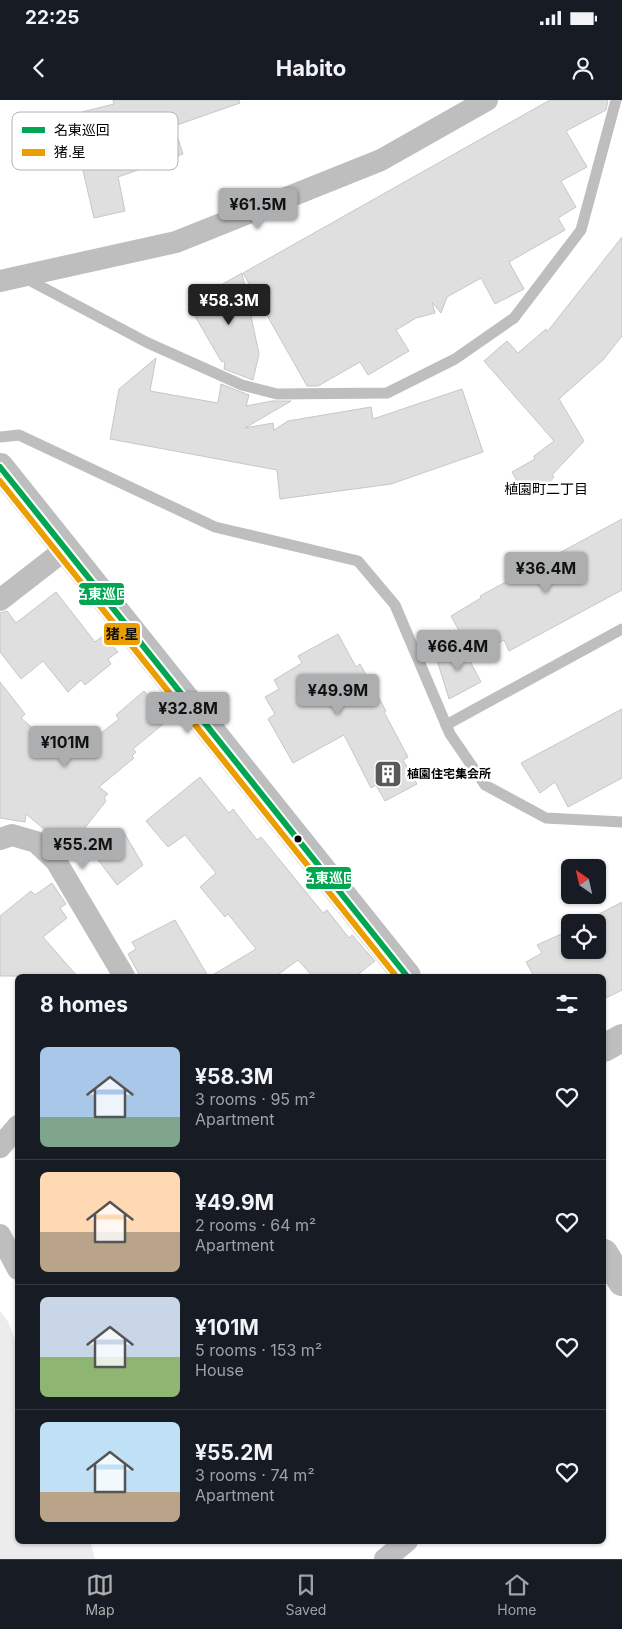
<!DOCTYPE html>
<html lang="en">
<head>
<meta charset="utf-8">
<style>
  :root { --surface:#171b24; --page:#20242c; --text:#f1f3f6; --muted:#9ea1a6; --line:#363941; --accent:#adaeaf }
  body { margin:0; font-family:Inter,"Noto Sans JP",sans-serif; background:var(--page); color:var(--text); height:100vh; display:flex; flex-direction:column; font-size:19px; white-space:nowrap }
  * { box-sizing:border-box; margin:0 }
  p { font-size:16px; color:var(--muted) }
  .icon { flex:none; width:28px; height:28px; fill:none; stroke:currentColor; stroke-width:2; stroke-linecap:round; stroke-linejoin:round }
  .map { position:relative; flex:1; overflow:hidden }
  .sheet { position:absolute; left:15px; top:874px; width:591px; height:570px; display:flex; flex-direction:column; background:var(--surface); border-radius:8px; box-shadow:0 1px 4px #0004 }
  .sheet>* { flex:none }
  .needle { width:32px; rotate:326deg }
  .tools { position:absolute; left:561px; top:759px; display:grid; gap:10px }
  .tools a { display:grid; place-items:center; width:45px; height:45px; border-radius:8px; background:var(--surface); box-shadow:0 1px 4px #0004; font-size:25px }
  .price { position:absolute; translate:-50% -42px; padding:0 11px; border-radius:5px; background:var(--accent); color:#111; font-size:16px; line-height:32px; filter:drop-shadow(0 1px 2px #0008) }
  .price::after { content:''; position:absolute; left:50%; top:30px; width:15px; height:11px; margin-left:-8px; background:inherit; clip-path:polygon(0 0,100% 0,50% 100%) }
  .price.on { background:#222; color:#fff }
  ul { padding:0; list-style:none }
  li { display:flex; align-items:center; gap:15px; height:125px; padding:0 25px }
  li+li { border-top:1px solid var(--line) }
  li span { display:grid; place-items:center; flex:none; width:140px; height:100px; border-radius:8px; color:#555 }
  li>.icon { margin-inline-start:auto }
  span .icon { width:60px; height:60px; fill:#fffc; stroke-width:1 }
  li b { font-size:21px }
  h2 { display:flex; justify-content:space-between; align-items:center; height:60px; padding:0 25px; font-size:21px }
  .status { display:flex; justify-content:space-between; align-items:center; height:35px; padding:0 25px; background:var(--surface); direction:ltr }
  .status svg { height:14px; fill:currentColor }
  header { display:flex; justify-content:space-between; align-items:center; height:65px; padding:0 25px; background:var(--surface); font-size:22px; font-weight:700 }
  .menu { display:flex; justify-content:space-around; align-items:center; height:70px; border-top:1px solid var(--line); background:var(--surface); font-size:14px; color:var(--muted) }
  .menu a { display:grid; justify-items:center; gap:2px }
  .menu .on { color:var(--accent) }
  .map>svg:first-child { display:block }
  .green { fill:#ececec }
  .building { fill:#dfdfdf; stroke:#c7c7c7 }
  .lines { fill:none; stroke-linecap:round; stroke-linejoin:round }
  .service { stroke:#bebebe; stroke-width:11 }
  .minor { stroke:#bebebe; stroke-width:22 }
  .tertiary { stroke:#bebebe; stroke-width:28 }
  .bus-1-casing { stroke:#fff; stroke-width:10 }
  .bus-2-casing { stroke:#fff; stroke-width:10 }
  .bus-1 { stroke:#00a651; stroke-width:6 }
  .bus-2 { stroke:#eb9e00; stroke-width:6 }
  .bus-dot { fill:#000; stroke:#fff; stroke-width:2 }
  .labels { text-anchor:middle; stroke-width:5; stroke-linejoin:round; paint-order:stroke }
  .poi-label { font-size:12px; font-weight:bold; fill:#000; stroke:#fff; text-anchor:start }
  .neighbourhood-label { font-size:14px; fill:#000; stroke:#fff }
  .key { fill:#fff; stroke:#b2b2b2; stroke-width:1 }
  .key-label { font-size:14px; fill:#000 }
  .line-badge { stroke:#fff; stroke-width:2 }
  .badge-label { font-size:14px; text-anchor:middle; font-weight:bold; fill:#fff }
  .pale-badge-label { font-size:14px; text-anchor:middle; font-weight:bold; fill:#111 }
</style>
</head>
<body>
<div class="status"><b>22:25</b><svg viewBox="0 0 49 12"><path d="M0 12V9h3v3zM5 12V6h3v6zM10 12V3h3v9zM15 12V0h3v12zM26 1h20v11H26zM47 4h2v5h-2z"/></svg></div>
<header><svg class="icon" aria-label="back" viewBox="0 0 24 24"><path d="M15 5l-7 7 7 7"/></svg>Habito<svg class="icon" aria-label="person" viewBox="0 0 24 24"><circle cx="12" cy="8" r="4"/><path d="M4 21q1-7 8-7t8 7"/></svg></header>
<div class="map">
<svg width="622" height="1459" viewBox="0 0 622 1459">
  <rect width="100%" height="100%" fill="#fff"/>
  <polygon class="green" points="0,1211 9,1223 17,1245 18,1441 90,1441 95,1459 0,1459"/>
  <g class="building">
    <polygon points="113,0 239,0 240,3 174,26 183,54 118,77 125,111 94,118 70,15 114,4"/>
    <polygon points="550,0 608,0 606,10 566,31 587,67 561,81 576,107 558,118 565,130 509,162 524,189 495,204 481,178 447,197 441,213 432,202 435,213 416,218 396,230 409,251 368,275 360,262 318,286 307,286 243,173"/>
    <polygon points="622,137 622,236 603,260 559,299 584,341 552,375 554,377 547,385 524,394 512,372 535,359 534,356 554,341 484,261 507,241 518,253 546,229 547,232"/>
    <polygon points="242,173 259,254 253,280 224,269 225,262 221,261 188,204"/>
    <polygon points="156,258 150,291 218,303 221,284 249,295 246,306 272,301 291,301 245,328 273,323 274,330 288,321 371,307 373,319 462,289 483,352 391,384 280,399 277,370 110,339 119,289"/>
    <polygon points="622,419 622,490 509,551 504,540 474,558 451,516 481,498 480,496"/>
    <polygon points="56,492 95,542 104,535 118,552 108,559 111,564 85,585 81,580 68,592 43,561 21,579 0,552 0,513 7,511 16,523"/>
    <polygon points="338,534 356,567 360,564 386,611 384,612 408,657 403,660 417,684 385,701 376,685 371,688 344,635 293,663 268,619 275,614 265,597 279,589 274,580 302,563 298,556"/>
    <polygon points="462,546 481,582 449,599 437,560"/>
    <polygon points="0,582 25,614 21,618 68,659 119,619 116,615 144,591 168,620 133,649 136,652 132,656 134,658 99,687 108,694 104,697 106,701 68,749 26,714 25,722 0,718"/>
    <polygon points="622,609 622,678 568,707 555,682 540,693 521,663"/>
    <polygon points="200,677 229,713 233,709 257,740 261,737 323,813 327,810 349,838 352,835 375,861 356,876 312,876 298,860 276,876 211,876 256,849 228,814 225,817 200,787 216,773 185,735 168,747 146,721"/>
    <polygon points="123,731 143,765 117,785 93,753"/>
    <polygon points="52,783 66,804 60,808 67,818 43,837 77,876 0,876 0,816 31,791 35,795"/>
    <polygon points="622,802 622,890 606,898 604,876 534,876 526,862 542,853 537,845 570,830 570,850 598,850 598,822 584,822"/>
    <polygon points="175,820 208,876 140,876 128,854 136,849 132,842"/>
  </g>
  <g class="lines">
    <g class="service">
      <polyline points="25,178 148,243 242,285 277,294 387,293 455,259 514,218 581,130 616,0"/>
      <polyline points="0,337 19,335 215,427 358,461 395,505 450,634 485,685 546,718 622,722"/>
      <polyline points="446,625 622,529"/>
    </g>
    <g class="minor">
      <polyline points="0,181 176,142 381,60 487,0"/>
      <polyline points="0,500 67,448"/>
      <polyline points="0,739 12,735 36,742 56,761 124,876"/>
      <polyline points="0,1047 18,1026"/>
      <polyline points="0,1135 18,1169"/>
      <polyline points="385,1459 407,1441"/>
    </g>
    <g class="tertiary">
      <polyline points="0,367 407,876"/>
      <polyline points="604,948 622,938"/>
      <polyline points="604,1153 622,1182"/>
    </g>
    <defs>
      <polyline id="bus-1" points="0,367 407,876"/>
      <polyline id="bus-2" points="0,381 396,876"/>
    </defs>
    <use href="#bus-1" class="bus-1-casing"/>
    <use href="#bus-2" class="bus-2-casing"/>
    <use href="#bus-1" class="bus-1"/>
    <use href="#bus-2" class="bus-2"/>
  </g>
  <defs>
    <symbol id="building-square" viewBox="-11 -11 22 22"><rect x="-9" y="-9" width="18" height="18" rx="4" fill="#595959" stroke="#fff"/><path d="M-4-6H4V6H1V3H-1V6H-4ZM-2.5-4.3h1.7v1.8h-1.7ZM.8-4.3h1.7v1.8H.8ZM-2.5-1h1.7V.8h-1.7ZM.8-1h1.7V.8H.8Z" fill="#fff"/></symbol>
  </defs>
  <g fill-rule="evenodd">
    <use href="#building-square" x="372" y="658" width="32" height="32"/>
  </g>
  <circle class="bus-dot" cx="298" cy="739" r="4.5"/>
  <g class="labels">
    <g class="poi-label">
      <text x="407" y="678">植園住宅集会所</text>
    </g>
    <g class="neighbourhood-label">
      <text x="546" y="394">植園町二丁目</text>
    </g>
  </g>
  <rect x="12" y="12" width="166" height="58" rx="8" class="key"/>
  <rect x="22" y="27" width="23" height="6" fill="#00a651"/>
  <rect x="22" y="49" width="23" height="7" fill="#eb9e00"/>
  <g class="key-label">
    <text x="54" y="35">名東巡回</text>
    <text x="54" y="57">猪.星</text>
  </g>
  <g class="line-badge">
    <rect x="78" y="482" width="47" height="24" rx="5" fill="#00a651"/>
    <rect x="103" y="522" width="38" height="24" rx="5" fill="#eb9e00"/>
    <rect x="305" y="766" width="47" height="24" rx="5" fill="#00a651"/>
  </g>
  <g class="badge-label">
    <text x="102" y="499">名東巡回</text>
    <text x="329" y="783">名東巡回</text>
  </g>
  <g class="pale-badge-label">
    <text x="122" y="539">猪.星</text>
  </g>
</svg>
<div class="tools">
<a><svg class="needle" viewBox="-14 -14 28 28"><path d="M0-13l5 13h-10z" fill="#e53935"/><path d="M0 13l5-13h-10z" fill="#9ea1a6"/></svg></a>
<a><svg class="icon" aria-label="locate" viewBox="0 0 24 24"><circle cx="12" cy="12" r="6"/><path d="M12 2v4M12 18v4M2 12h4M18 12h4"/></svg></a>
</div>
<b class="price" style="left:258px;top:130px">¥61.5M</b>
<b class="price on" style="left:229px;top:226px">¥58.3M</b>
<b class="price" style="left:546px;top:494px">¥36.4M</b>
<b class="price" style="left:458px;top:572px">¥66.4M</b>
<b class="price" style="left:338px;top:616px">¥49.9M</b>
<b class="price" style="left:188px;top:634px">¥32.8M</b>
<b class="price" style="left:65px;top:668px">¥101M</b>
<b class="price" style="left:83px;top:770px">¥55.2M</b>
<section class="sheet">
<h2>8 homes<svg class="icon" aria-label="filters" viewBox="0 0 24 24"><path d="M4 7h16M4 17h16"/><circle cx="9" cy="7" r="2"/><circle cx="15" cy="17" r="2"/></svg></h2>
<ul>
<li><span style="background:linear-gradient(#a9c7e8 70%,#7fa58c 0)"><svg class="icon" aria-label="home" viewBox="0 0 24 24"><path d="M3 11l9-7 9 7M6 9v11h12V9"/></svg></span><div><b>¥58.3M</b><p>3 rooms · 95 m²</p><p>Apartment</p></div><svg class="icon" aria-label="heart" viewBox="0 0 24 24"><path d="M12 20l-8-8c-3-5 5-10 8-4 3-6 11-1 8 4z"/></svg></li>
<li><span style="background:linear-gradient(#ffd9b3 60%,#b9a48a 0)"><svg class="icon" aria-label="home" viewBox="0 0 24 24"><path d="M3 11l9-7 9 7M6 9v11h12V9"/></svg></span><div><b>¥49.9M</b><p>2 rooms · 64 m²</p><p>Apartment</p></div><svg class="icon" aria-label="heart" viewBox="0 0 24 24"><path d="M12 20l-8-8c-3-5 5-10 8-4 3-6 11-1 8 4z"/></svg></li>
<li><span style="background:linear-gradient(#c9d6e8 60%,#8fb573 0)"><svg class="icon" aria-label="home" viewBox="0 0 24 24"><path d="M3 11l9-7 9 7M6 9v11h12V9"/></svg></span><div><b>¥101M</b><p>5 rooms · 153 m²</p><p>House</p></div><svg class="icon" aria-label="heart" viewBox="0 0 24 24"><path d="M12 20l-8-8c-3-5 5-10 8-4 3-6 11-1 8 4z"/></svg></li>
<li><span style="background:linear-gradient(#bfe0f5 70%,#b9a48a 0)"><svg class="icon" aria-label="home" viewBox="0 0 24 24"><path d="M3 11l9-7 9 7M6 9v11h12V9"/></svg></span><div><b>¥55.2M</b><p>3 rooms · 74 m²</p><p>Apartment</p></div><svg class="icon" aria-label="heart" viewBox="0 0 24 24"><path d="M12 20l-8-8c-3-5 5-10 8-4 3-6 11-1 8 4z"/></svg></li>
</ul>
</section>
</div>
<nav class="menu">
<a class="on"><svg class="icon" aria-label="map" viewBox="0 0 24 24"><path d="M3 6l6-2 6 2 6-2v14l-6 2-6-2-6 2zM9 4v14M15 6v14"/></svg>Map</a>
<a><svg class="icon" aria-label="saved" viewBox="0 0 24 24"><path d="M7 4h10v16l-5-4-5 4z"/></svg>Saved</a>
<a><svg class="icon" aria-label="home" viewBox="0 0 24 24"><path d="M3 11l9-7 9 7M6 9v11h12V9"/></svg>Home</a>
</nav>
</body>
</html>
